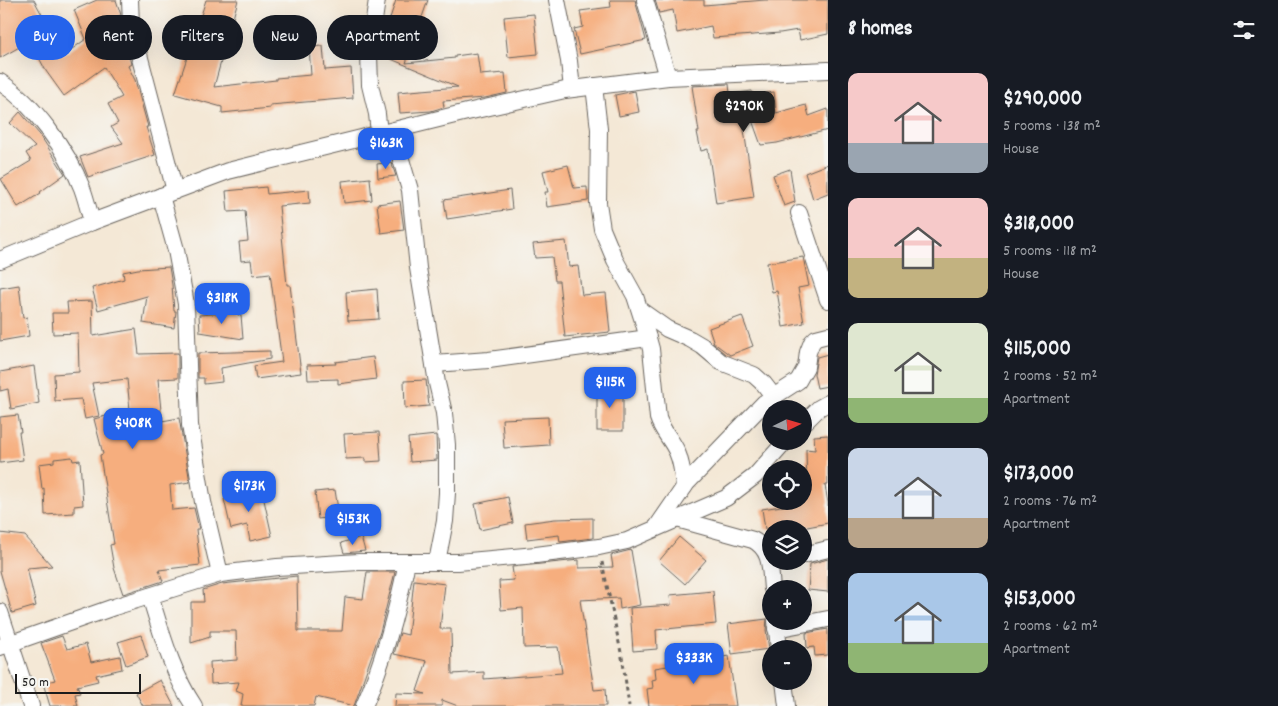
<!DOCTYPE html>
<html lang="en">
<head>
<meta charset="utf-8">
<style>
  :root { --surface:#171b24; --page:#20242c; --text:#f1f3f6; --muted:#9ea1a6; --accent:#2563eb }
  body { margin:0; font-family:Dekko,sans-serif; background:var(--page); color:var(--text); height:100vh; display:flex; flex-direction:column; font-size:19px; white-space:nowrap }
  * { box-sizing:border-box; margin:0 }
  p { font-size:16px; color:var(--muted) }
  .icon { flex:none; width:28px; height:28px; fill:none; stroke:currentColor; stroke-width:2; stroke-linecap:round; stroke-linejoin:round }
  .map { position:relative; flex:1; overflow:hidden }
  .side { display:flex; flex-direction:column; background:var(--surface); width:450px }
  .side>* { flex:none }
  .guide { position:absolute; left:15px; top:15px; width:475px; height:45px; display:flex; gap:10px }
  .needle { width:32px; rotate:85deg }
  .fabs { position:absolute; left:762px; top:400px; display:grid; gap:10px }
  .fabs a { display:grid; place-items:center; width:50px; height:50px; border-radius:50%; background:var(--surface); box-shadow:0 5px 20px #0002; font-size:25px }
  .scale { position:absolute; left:15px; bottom:12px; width:126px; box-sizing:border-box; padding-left:5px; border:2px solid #1c1c1c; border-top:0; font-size:14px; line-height:18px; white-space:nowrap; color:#1c1c1c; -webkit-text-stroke:4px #f6f6f2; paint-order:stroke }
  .price { position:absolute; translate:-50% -42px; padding:0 11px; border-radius:10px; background:var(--accent); color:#fff; font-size:16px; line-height:32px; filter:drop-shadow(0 1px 2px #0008) }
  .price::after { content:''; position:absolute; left:50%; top:30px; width:15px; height:11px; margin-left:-8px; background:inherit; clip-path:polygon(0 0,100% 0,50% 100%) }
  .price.current { background:#222; color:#fff }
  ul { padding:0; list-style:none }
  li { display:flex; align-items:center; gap:15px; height:125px; padding:0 20px }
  li span { display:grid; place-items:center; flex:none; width:140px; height:100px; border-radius:10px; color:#555 }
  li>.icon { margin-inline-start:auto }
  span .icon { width:60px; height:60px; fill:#fffc; stroke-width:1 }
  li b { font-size:21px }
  h2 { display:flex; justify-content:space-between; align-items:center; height:60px; padding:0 20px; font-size:21px }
  .pill { padding:0 18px; border-radius:22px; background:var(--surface); box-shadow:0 5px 20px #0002; font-size:18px; line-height:45px }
  .pill.current { background:var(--accent); color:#fff }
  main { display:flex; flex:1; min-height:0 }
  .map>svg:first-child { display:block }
  .building { fill:#f6ae7e }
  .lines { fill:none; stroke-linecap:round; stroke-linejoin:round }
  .minor-casing { stroke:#68635d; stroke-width:18 }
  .path { stroke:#68635d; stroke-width:3; stroke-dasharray:4 4; stroke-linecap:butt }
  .minor { stroke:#fff; stroke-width:16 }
</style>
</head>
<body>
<main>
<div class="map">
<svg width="828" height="706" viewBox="0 0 828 706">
  <rect width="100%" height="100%" fill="#f6f6f2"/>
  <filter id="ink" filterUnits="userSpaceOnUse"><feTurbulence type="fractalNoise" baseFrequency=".02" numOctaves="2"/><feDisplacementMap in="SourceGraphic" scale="10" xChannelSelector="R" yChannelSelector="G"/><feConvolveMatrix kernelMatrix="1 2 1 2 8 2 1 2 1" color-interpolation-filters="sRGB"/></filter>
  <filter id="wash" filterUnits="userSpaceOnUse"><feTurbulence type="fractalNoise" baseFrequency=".0096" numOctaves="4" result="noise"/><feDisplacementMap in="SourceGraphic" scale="20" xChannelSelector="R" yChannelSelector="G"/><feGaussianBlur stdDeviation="1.12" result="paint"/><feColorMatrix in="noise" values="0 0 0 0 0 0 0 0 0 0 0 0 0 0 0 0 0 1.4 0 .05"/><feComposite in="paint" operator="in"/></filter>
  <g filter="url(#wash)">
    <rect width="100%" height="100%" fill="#f4e8d6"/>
    <g id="blocks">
      <g class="building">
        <polygon points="0,0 34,0 64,55 86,39 74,10 97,0 116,0 121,15 113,18 124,36 131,64 128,66 135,80 148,127 146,127 155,155 88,177 80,157 123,143 111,127 118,123 108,104 122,97 104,67 64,96 46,71 30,41 0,58"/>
        <polygon points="206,0 238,0 214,87 276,80 276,78 311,75 309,47 323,46 325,70 351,68 353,98 270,105 270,108 222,113 222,107 175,94"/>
        <polygon points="396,0 428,0 406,63 455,58 455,56 477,53 480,75 505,73 507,93 485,98 443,101 444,107 431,111 400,113 398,92 458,87 379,54 381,44 391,19 390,18"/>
        <polygon points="610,0 635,0 646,40 580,54 574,29 583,27 580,11 611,7"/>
        <polygon points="655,0 704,0 704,5 765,0 828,0 828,34 800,40 798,30 780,33 713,38 711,26 677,33 673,10 659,13"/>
        <polygon points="534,14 538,54 508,57 504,17"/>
        <polygon points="729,84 730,94 752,91 753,95 774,92 776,113 806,105 809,116 828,109 828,130 777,143 761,145 748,109 741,110 754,197 716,203 708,149 701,151 697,132 699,132 692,86"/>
        <polygon points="635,91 639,112 619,116 615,95"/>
        <polygon points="20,112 40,135 65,174 40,192 41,193 18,207 1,179 31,161 26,153 35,147 10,123"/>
        <polygon points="391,162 396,176 378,178 377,164"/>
        <polygon points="828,164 828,193 813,199 805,173"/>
        <polygon points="568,165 574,188 587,187 588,201 547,207 545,192 548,192 543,171"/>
        <polygon points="790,169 795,202 784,206 773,175"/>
        <polygon points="370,178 372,200 344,203 342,181"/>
        <polygon points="266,187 267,194 309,190 310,203 279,206 287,285 290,285 301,373 256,379 254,366 282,362 270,273 253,275 251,260 241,261 239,242 248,241 245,211 228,212 226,191"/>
        <polygon points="510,190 512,209 447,219 444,200"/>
        <polygon points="400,201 404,230 381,233 377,204"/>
        <polygon points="566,241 569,267 578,266 582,295 606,293 610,332 565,337 559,281 555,281 552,257 535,258 533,244"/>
        <polygon points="803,257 809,286 798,288 804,323 783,327 777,291 772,292 767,263"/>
        <polygon points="169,267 172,285 174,311 176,311 174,328 143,323 147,296 98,310 92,288 124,279 123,272 138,269"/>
        <polygon points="19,285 23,318 27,317 29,336 0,341 0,288"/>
        <polygon points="377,289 379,319 348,321 346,292"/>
        <polygon points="92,301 93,336 136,329 139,354 178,353 178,378 158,379 162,421 179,418 190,482 170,485 172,510 194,508 199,529 196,529 200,565 159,570 163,581 123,594 114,568 110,545 114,544 100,455 103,454 94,419 130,410 127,379 92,383 99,416 85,419 81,399 55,401 54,374 79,372 78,333 53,334 52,313 68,313 67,302"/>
        <polygon points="238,312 238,315 241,315 243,339 200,332 199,315"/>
        <polygon points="742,316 753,346 730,355 714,343 709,328"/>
        <polygon points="270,351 270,359 221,368 222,382 204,384 204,378 198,378 198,353"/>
        <polygon points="828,354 828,386 817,388 814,374 817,357"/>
        <polygon points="373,357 376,379 338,384 338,379 308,380 307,365 336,364 335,362"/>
        <polygon points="34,366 39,403 11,409 8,389 0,391 0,372"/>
        <polygon points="426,380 429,406 405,408 404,381"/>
        <rect x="597" y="387" width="26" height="44"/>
        <polygon points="18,415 21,432 19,432 23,460 0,463 0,417"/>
        <polygon points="548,417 549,445 504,448 502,419"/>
        <polygon points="379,432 381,461 365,462 365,458 346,459 344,434"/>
        <polygon points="436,435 437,460 410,462 408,438"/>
        <polygon points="828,435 828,485 825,485 828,503 828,523 797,529 765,529 762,509 801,503 801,501 804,501 804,492 807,492 806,449 815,450 814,436"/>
        <polygon points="72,457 73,461 80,460 83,505 74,506 74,513 45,515 44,488 42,489 39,464 54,462 54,459"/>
        <polygon points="252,482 254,493 262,491 272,536 250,541 247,525 231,529 224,499 242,495 240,485"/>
        <polygon points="335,490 339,516 318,519 315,492"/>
        <polygon points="508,497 513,523 480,530 475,504"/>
        <polygon points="593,518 593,538 560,542 559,535 527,539 525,523 555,519"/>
        <polygon points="0,533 25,536 52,566 27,568 36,606 12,613 0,571"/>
        <polygon points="361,537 365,551 344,553 341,543"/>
        <polygon points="679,537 706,560 685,584 659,561"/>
        <polygon points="631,550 640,605 620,609 619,598 580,600 594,690 605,689 606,706 458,706 442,700 442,706 395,706 396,693 425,694 417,691 427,661 394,654 400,633 408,635 414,580 445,584 440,629 451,629 452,674 484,672 484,679 562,673 558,647 524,648 523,608 501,610 499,581 514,580 512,567 579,560 579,568 613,567 611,555"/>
        <polygon points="828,559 828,592 808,590 810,564"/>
        <polygon points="367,572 395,572 380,632 354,706 316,697 314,706 241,706 243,694 236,691 239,682 211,684 210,662 237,660 236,631 210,631 210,637 191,643 191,602 204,602 203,590 222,584 297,576 298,631 342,631 345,597 363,599"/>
        <polygon points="713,591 716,624 656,630 657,649 633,651 630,608 671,605 670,595"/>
        <polygon points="767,619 766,630 769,649 732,654 728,624"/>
        <polygon points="828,629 828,655 815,656 814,647 807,648 806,633"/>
        <polygon points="141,635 148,657 126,665 118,642"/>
        <polygon points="62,636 67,649 86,644 91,662 120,656 122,669 96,675 98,681 77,686 80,693 75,694 78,706 50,706 43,683 55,680 41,643"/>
        <polygon points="729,656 736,706 649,706 647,689 653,688 652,680 656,679 655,668"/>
        <polygon points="160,680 174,706 143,706 136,693"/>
      </g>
    </g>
  </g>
  <g filter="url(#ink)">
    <use href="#blocks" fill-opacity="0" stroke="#68635d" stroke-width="1"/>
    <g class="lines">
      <defs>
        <g id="minor">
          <polyline points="130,0 131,24 175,191"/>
          <polyline points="377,0 369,54 370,85 377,114 379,133"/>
          <polyline points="557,0 569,61 572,89"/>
          <polyline points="645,0 668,77"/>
          <path d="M0,82C34,104 67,150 82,188C86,199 89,211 92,222"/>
          <path d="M594,86L599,129L598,203L602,229L615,260L635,296L644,324L651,349L658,418C662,431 672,440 677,452C682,463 683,476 684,487"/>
          <polyline points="396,130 400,156 410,190 418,268 437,383 444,413 447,445 447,493 445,521 437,562"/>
          <polyline points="161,196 176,250 186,304 190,425 203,502 220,574"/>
          <polyline points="799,213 828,300"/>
          <polyline points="0,260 92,222 228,171 467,112 565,90 668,77 828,70"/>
          <polyline points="640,310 667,329 690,339 702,346 721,362 754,375 764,384 774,397"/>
          <polyline points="434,364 489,360 648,338"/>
          <polyline points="804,423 819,408 828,403"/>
          <path d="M677,519L753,540C772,550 770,570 772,589"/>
          <polyline points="656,528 687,483 764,403 798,381 806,367 808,352 812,342 816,338 828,335"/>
          <polyline points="804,555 828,549"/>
          <path d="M150,596C162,634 172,673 194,706"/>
          <polyline points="0,612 31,706"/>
          <polyline points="776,621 779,649"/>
          <polyline points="776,629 828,619"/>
          <polyline points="0,647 114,607 220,574 277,567 359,562 458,562 536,555 599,547 627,541 726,498 755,476 786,441"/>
          <polyline points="784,681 787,706"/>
          <path d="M364,706C384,660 397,611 407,562"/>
        </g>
      </defs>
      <use href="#minor" class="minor-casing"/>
      <polyline class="path" points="602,562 623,662 629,706"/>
      <use href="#minor" class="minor"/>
    </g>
  </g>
</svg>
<div class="fabs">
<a><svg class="needle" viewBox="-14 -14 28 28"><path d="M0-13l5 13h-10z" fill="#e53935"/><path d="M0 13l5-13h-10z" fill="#9ea1a6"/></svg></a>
<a><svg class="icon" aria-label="locate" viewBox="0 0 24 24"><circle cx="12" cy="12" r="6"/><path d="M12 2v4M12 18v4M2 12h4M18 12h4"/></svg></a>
<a><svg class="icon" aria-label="layers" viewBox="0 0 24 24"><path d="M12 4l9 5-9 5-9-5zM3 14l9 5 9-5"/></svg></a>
<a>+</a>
<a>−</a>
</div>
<div class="scale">50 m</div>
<b class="price current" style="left:744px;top:133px">$290K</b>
<b class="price" style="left:386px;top:170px">$163K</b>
<b class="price" style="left:222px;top:325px">$318K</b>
<b class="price" style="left:610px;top:409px">$115K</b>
<b class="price" style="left:133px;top:450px">$408K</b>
<b class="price" style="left:249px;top:513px">$173K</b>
<b class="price" style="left:353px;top:546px">$153K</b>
<b class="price" style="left:694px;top:685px">$333K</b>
<div class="guide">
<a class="pill current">Buy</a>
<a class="pill">Rent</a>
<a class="pill">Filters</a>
<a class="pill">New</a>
<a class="pill">Apartment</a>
</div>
</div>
<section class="side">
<h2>8 homes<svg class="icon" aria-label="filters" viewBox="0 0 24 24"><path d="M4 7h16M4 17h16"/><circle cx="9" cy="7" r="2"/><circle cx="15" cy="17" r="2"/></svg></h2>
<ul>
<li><span style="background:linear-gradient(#f6c9c9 70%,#9aa5b1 0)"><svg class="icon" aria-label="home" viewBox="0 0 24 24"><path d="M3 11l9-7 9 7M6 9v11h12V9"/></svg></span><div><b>$290,000</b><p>5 rooms · 138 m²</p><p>House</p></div></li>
<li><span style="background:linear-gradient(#f6c9c9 60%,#c2b280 0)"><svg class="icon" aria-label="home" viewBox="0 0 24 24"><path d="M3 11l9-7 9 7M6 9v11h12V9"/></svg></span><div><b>$318,000</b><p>5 rooms · 118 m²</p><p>House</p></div></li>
<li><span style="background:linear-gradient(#dfe7d0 75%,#8fb573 0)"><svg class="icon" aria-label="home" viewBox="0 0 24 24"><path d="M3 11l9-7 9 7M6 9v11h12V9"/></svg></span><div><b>$115,000</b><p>2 rooms · 52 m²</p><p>Apartment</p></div></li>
<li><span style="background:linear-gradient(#c9d6e8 70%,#b9a48a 0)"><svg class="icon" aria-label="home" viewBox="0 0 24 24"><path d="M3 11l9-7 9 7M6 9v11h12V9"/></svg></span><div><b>$173,000</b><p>2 rooms · 76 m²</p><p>Apartment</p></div></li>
<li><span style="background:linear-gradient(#a9c7e8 70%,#8fb573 0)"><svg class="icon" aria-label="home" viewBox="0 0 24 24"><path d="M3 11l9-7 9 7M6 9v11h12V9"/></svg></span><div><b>$153,000</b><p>2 rooms · 62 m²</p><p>Apartment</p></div></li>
</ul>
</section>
</main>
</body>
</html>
